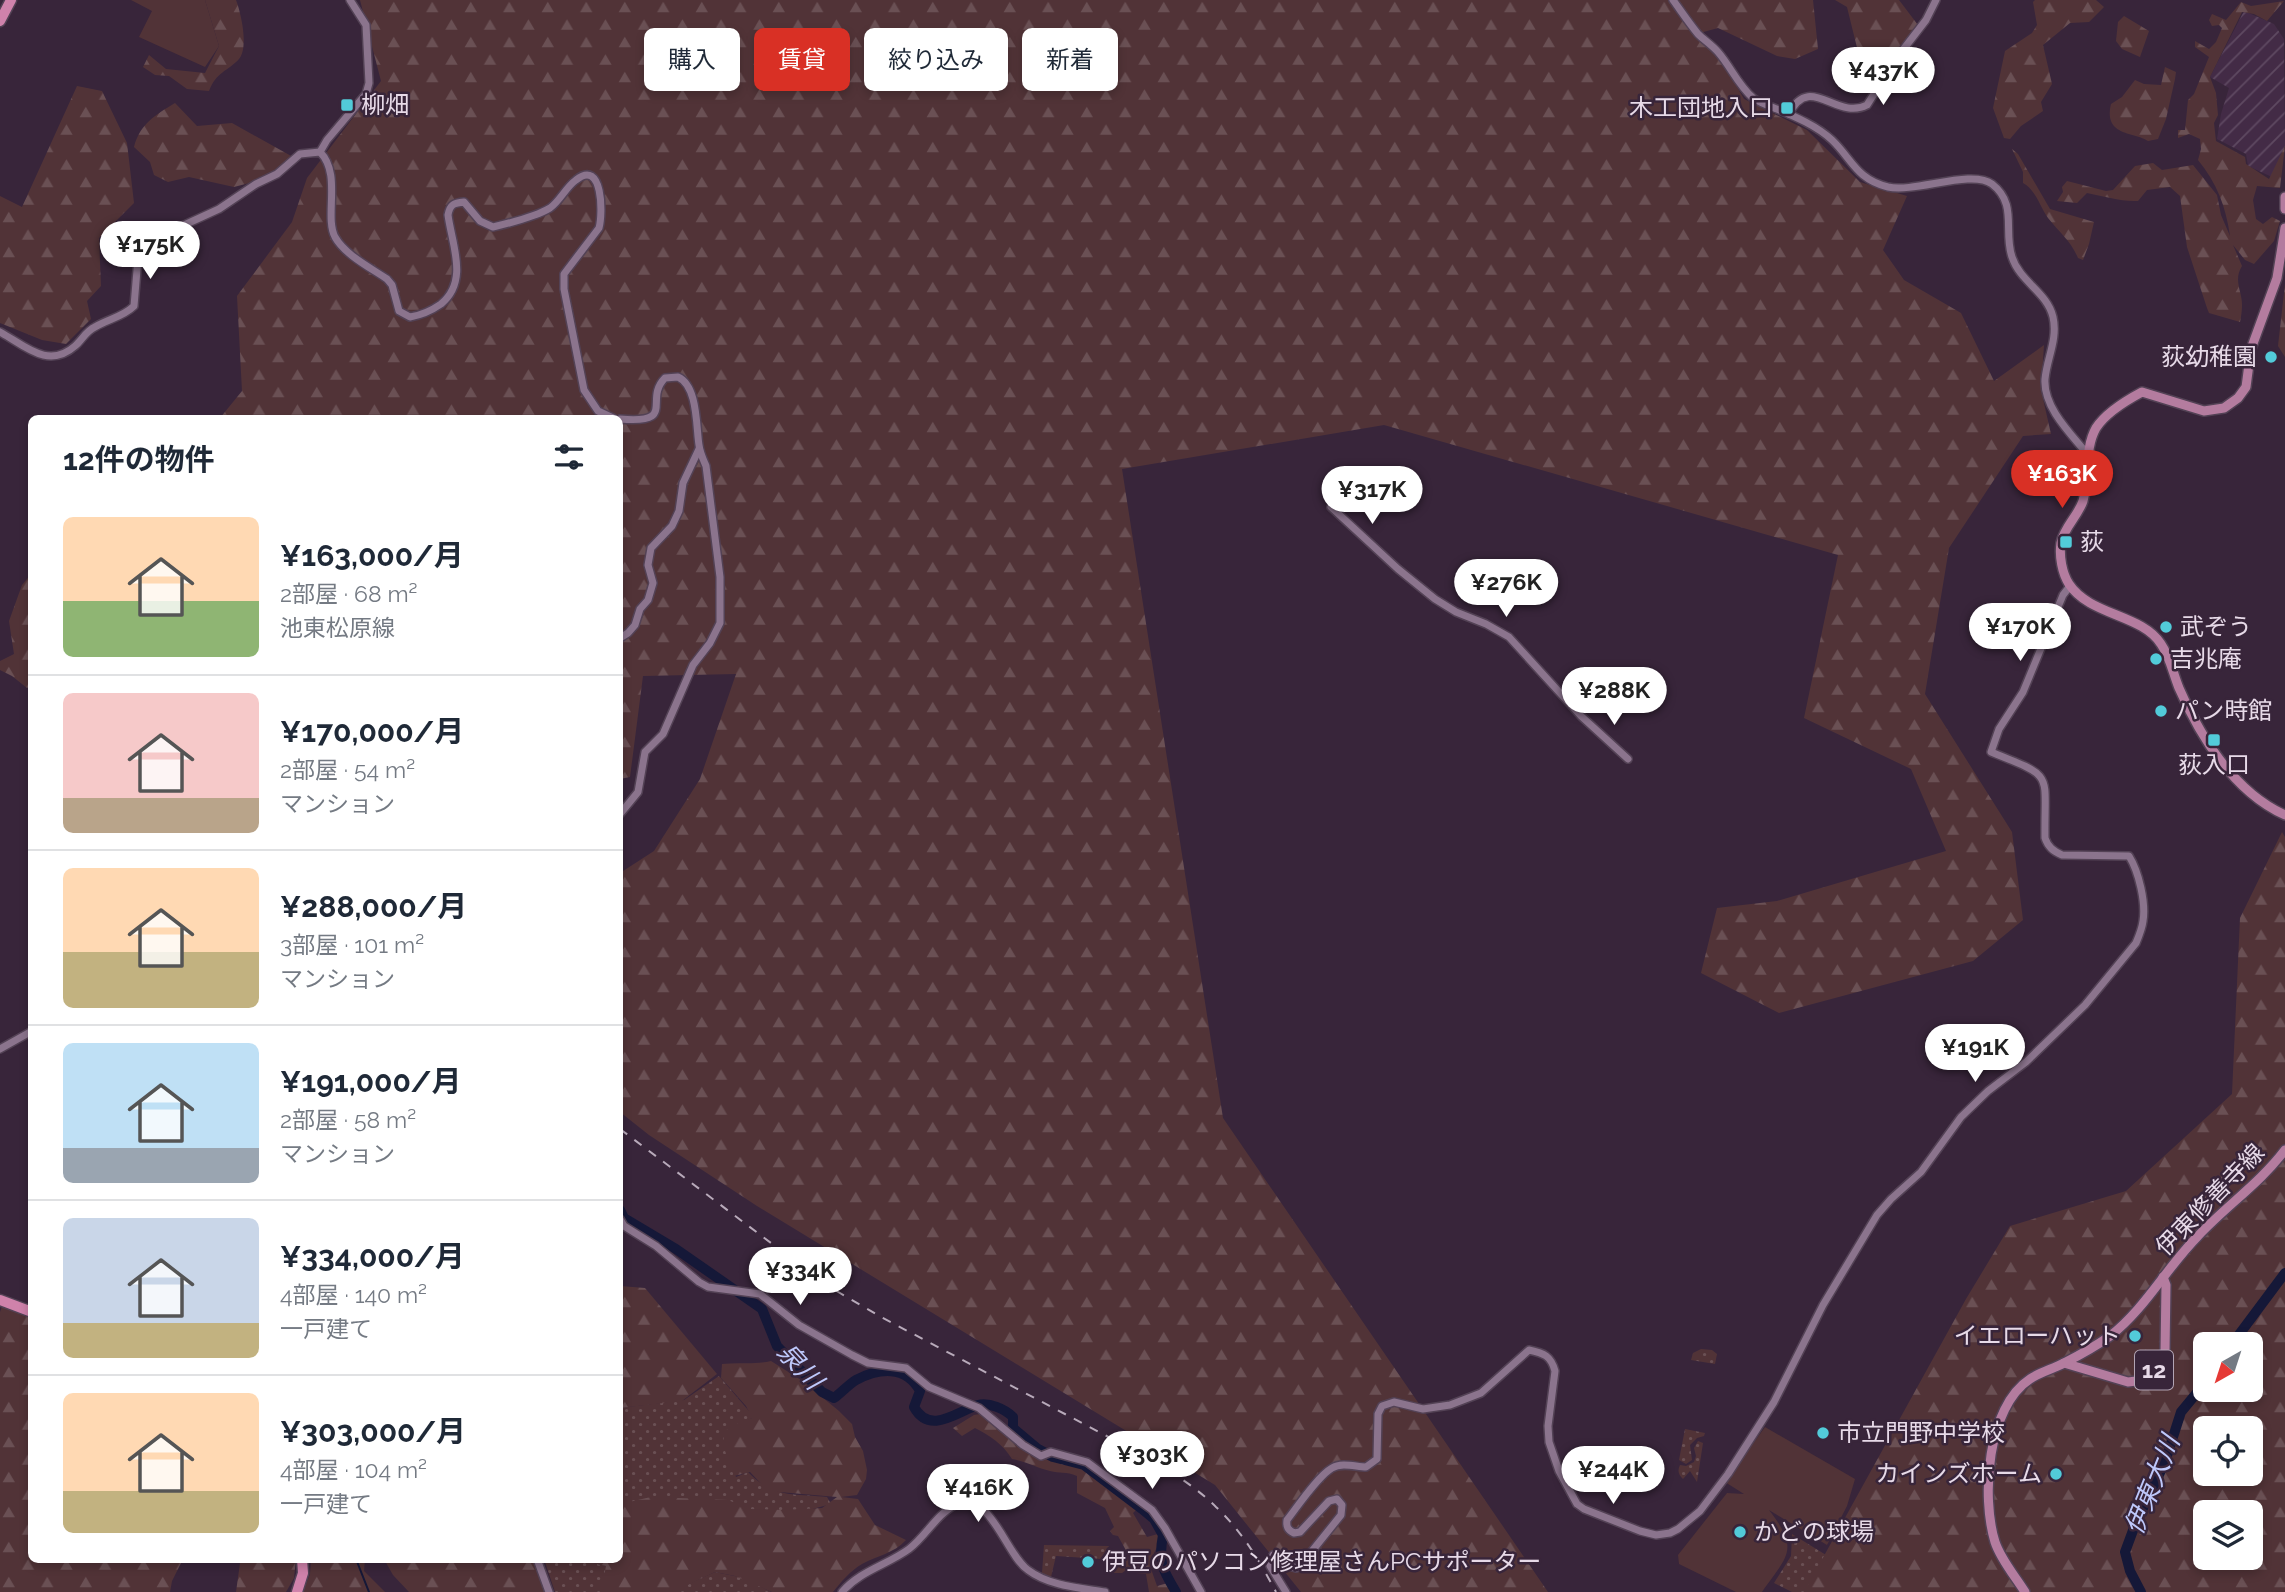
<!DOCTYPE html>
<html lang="ja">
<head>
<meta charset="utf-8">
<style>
  :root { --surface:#fff; --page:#f6f6f7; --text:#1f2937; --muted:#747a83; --line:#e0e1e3; --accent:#d93025 }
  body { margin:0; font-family:Raleway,"Noto Sans JP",sans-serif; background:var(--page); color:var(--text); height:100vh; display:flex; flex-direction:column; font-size:26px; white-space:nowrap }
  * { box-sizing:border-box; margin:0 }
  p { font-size:23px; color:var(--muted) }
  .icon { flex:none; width:38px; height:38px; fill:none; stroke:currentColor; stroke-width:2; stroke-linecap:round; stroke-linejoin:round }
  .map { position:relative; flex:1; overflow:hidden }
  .sheet { position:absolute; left:28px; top:415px; width:595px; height:1148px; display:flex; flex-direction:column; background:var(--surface); border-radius:10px; box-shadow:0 4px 10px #0003 }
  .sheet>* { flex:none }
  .guide { position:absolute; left:644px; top:28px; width:665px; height:63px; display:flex; gap:14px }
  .needle { width:46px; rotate:219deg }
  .buttons { position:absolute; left:2193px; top:1332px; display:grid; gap:14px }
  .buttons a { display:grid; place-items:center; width:70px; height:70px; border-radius:10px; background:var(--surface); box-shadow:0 4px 10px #0003; font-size:35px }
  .price { position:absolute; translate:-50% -60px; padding:0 16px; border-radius:24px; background:#fff; color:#222; font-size:23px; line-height:46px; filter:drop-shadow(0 2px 4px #0008) }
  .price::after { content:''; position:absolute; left:50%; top:42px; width:21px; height:16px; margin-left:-10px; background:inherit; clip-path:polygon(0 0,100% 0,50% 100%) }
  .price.active { background:var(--accent); color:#fff }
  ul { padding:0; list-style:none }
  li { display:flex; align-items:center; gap:21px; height:175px; padding:0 35px }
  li+li { border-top:2px solid var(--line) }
  li span { display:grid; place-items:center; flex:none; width:196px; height:140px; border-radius:10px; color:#555 }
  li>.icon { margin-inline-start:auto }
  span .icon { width:84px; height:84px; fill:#fffc; stroke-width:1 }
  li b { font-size:30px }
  h2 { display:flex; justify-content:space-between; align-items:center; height:84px; padding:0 35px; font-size:30px }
  .pill { padding:0 24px; border-radius:10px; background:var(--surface); box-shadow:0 4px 10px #0003; font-size:24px; line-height:63px }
  .pill.active { background:var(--accent); color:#fff }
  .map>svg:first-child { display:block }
  .industrial { fill:url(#industrial-furrows) }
  .grass { fill:url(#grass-dots) }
  .forest { fill:url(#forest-firs); fill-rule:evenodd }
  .pitch { fill:#513337 }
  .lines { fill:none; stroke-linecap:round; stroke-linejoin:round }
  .stream { stroke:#151838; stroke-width:2 }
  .river { stroke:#151838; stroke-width:10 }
  .minor-casing { stroke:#534255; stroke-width:10 }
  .major-casing { stroke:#534255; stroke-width:12 }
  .highway-casing { stroke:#534255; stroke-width:13 }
  .minor { stroke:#8b748d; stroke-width:7 }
  .major { stroke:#b47c9f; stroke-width:9 }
  .highway { stroke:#cf82ab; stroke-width:10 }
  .rail { stroke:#b8aaba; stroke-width:2; stroke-dasharray:9 9; stroke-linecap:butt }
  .poi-dot { fill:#52cbd9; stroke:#38253a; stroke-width:2.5 }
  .labels { text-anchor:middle; stroke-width:5; stroke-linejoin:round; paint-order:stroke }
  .shield { fill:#38253a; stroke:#b2a4b4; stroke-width:2 }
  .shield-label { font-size:23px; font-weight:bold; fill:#e7dae8 }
  .poi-label { font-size:24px; fill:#e7dae8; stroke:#38253a; text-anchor:start }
  .street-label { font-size:24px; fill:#e7dae8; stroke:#38253a }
  .water-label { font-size:26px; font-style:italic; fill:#bec8fb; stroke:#38253a }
</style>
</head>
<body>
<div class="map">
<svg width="2285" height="1592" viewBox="0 0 2285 1592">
  <defs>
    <pattern id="industrial-furrows" width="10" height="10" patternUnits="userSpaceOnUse" patternTransform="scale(1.75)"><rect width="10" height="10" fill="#432b46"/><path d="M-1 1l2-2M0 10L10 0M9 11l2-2" fill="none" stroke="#5e4961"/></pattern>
    <pattern id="grass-dots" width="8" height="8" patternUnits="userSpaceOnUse" patternTransform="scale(1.75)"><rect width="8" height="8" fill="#513337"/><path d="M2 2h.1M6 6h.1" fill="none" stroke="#6a5054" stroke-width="1.8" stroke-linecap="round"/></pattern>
    <pattern id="forest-firs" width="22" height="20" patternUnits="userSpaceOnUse" patternTransform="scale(1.75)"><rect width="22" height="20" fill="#513337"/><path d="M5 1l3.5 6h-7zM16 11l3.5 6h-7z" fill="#6a5054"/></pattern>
  </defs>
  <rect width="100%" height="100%" fill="#38253a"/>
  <polygon class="industrial" points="2244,11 2274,24 2284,39 2285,146 2272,177 2248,166 2246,154 2217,139 2221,114 2229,88 2210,77"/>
  <g class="grass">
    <polygon points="1701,1349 1712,1350 1717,1354 1715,1364 1691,1360 1693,1353"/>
    <path d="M719,1376L754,1417L732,1428L726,1452L736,1477L748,1472C773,1498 794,1494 827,1497L831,1504L805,1511L620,1506V1408L684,1400Z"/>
    <polygon points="1685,1429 1705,1433 1704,1436 1697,1438 1690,1445 1692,1460 1686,1464 1679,1460"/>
    <path d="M1698,1441L1703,1443L1697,1482L1690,1471L1683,1479C1679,1475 1677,1471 1680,1465L1686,1466L1694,1462L1696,1456L1694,1448Z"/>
    <polygon points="1792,1534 1826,1555 1806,1592 1792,1592 1774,1583 1791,1556"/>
    <polygon points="1044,1545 1109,1546 1101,1559 1056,1556 1051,1577 1042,1573"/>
    <polygon points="544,1559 576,1559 611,1567 613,1592 555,1592"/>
    <polygon points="715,1572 744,1578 771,1592 671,1592"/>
  </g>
  <g class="forest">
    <path d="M205,0H236C241,13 249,48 239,59C228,71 216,72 209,91L187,89L169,76L155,75L143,67L149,55L166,69L205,73L219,46Z"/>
    <polygon points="360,0 1813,0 1818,49 1795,59 1777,56 1718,28 1696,34 1722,61 1744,99 1807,130 1860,182 1907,196 1883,250 1904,280 1961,313 1994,381 2044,345 2041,390 2051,434 2023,436 1949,548 1925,694 2012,832 2023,920 1973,961 1779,1013 1701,973 1717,908 1777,901 1946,851 1911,769 1804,718 1838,555 1384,425 1122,469 1223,1118 1548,1592 1301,1592 1215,1485 757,1206 649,1135 620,1112 620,873 654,851 700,779 736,674 643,676 630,777 620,779 620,418 220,418 242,391 237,296 292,222 307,178 381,81"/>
    <polygon points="1835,0 1899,0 1918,25 1879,77 1863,72 1847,7"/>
    <polygon points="2035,0 2096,0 2104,7 2089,22 2070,23 2043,45 2052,84 2041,102 2043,111 2021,126 2010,139 2004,138 1993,108 2005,51 2032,33 2037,25 2033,2"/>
    <path d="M2284,1L2267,21L2254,14L2242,12L2210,77L2216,93L2218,115L2214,123L2216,141L2245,157L2246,164L2269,179L2285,146L2280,188L2257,186L2253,200L2256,219L2263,224L2272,217L2280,221L2274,241L2254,264L2245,260L2233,245L2242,266C2233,280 2242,291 2242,305C2242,311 2241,317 2240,322L2209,313L2207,308L2187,247L2180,196L2170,187L2147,190L2138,201C2122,202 2103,196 2087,193L2077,203L2057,201L2063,192L2062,187L2067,181L2106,191L2113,190L2135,166L2153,163L2162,170L2193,165L2217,195L2221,215L2230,236C2226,207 2217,183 2198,160L2201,149L2200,139L2189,134L2178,138V130H2185L2188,100L2194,94L2209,57L2195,47V41L2209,49L2216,42L2222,28L2219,25L2212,26L2209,20L2212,14L2226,20L2241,2L2251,6Z"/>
    <polygon points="2124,16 2149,31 2140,57 2122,49 2116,41 2118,22"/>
    <path d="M2165,67L2176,72L2175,79L2166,119L2158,139L2148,141C2136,132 2103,137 2111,104L2122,97L2135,80L2144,84L2161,85Z"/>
    <polygon points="77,86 102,91 127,143 134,203 99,238 101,286 87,301 91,319 66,344 42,340 0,323 0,196 22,207"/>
    <path d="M175,103L197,126L232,123L293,157L261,180L234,187L189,177L168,182L154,175L150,162L134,147C140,124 155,115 175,103Z"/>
    <path d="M2012,149L2018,154L2050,209L2094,222L2089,244L2083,260L2078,258C2071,241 2059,232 2048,218C2040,207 2036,190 2023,183V172Z"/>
    <polygon points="2285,284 2285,357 2278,346"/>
    <polygon points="31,574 32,685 27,688 12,676 0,670 0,661 14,654 9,621 22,585"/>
    <path d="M2282,832L2285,837V1592H1804L1966,1299L2010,1226L2126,1191L2232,1094L2240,918ZM2205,1344H2250V1390H2205ZM2205,1428H2250V1474H2205ZM2205,1512H2250V1558H2205Z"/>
    <polygon points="620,1286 645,1288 717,1374 682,1401 620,1408"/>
    <polygon points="3,1304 31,1317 32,1559 183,1559 172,1581 170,1592 0,1592 0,1312"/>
    <path d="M771,1361L801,1380L839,1411L852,1424L855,1437L863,1451L867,1470L866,1479L857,1495L841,1497L858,1499L875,1525L906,1540C893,1554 878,1555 862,1564C850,1571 841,1582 833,1592H772L735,1576L715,1572L673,1592H609L602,1587L606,1566L575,1559H620V1504L651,1497L728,1500L750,1509L783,1510L822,1508L837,1497L768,1491L750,1472L734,1476L723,1445L724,1433L730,1426L752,1418L746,1406L721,1378L722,1364C739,1362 755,1365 771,1361Z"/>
    <path d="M980,1414L989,1417L1038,1456L1083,1466L1138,1508L1133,1513L1147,1537L1158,1534L1159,1543L1154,1553L1157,1567L1151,1569L1157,1586L1168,1583L1173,1592H1149L1146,1574L1136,1573L1134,1564L1122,1573H1109L1107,1568L1109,1563L1119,1556L1127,1558L1128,1554L1118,1536L1113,1535L1110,1531L1114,1527L1105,1508L1077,1493V1476C1066,1471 1060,1474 1050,1471C1037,1468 1025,1461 1012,1459C1003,1444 989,1435 975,1428L962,1436L953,1428L974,1415Z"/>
    <polygon points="234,1559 296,1559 294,1578 286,1592 236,1592 240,1563"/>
    <polygon points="311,1559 365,1559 364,1571 385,1592 303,1592 310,1574"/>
    <polygon points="384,1559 533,1559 544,1592 409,1592 393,1575"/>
  </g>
  <g class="pitch">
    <polygon points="131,0 205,0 219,46 205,67 139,37 152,11"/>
    <path d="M1765,1427L1855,1479L1847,1506L1827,1545L1769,1510C1800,1550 1788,1555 1762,1592H1736L1679,1564L1678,1555L1727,1493L1744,1494L1725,1482Z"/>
  </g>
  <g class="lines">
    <polyline class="stream" points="356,1559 369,1592"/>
    <g class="river">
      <path d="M620,1210L624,1218L676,1249L762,1309L777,1346L822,1392L834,1398C841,1393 848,1385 856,1380C879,1368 906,1365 920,1391L914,1407C930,1436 958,1411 978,1405C989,1402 1005,1409 1013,1417V1428L1038,1449L1053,1457L1084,1465L1142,1509L1154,1519L1163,1535C1158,1562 1162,1569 1176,1592"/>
      <polyline points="2232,1344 2285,1273"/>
      <polyline points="2141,1592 2130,1571 2125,1552 2135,1525 2165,1462 2181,1412 2205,1383"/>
    </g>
    <defs>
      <g id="minor">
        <path d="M1673,0C1681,11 1689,23 1698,34C1704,40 1712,45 1718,52C1731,67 1738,85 1753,98C1760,103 1769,106 1777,109C1796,117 1817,126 1832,140C1852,159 1856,179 1888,187C1915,193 1972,169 1992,184C2018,204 2003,231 2012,257C2020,282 2047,292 2053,317C2058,339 2047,358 2045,379C2043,408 2072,435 2089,456"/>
        <path d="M1789,114C1810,72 1836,121 1867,105L1899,55L1926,20L1936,0"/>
        <polyline points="320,152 327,140 366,94 369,83 366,25 350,0"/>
        <path d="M0,332C24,345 48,370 75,346C82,340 86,331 95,327C108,319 123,317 134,306L138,258L145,243L219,209L256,184L277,174L300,154L320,152C342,174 324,216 335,237C345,255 371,268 387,279L392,285L399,311L410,317C422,315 431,311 441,304C469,281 452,245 448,215C450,204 454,203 464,202L480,221L493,227C510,223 535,217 550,208C560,201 566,187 576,180C603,158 603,214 599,228L564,274V289L584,390L598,411L613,418"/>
        <path d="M620,419C678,424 643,400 665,378L678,377C698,386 696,427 699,445C700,453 703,459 706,466L720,577V623L710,643L693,665L663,734L645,752L638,792L620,814"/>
        <polyline points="1331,507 1398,569 1435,599 1456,612 1486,624 1509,637 1581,716 1628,759"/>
        <polyline points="620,638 628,633 635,625 640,609 648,600 653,583 648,565 651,548 672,526 679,511 683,483 699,449"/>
        <polyline points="0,1049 32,1031"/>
        <polyline points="620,1219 624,1226 656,1246 699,1282 708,1287 760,1294 799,1325 852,1355 868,1363 906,1368 929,1387 979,1408 1023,1445 1041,1456 1051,1452 1087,1462 1152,1510 1165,1528 1201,1592"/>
        <polyline points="537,1559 549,1592"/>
        <path d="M842,1592C860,1571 887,1565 909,1549C925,1537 937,1514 955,1505C990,1488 1005,1554 1028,1570C1049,1586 1080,1588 1105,1592"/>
        <path d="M1286,1592L1270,1566L1273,1555L1279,1554L1286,1565L1296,1568L1300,1566L1341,1515L1342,1505L1337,1499L1329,1501L1300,1532L1294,1533C1288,1530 1286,1527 1287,1520C1298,1506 1318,1476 1332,1468C1342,1462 1356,1467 1366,1467L1377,1459L1378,1414L1382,1406L1394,1402L1423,1409L1450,1405L1481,1393L1529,1350C1544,1353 1551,1356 1555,1371L1548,1426L1549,1442L1559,1471L1577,1504L1584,1509L1640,1531L1656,1535L1670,1533L1678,1529L1700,1511L1728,1474L1774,1402L1823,1305L1877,1215L1891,1199L1921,1172L1961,1117L1988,1091L2026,1062L2085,1005L2136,943C2139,936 2142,929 2143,921C2146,903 2139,872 2129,856L2062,855C2053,851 2048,847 2045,838C2044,771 2056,778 1991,752L1999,729L2023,692L2063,595L2070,586"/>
      </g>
      <g id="major">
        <polyline points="2285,197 2285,209"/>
        <path d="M2285,228L2277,278L2251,349L2246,387L2238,398L2224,408L2204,411L2142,392C2127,400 2105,414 2096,428C2084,449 2090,477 2083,501C2078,516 2064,527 2061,543C2059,556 2062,573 2069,584C2090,616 2142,614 2161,644C2170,657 2173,673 2179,688C2201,738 2234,792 2285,815"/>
        <polyline points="2064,1363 2128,1382 2145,1380 2153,1371 2165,1351 2166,1285 2163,1277"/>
        <path d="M2025,1592C2015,1576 2001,1560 1995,1542C1981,1497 1987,1407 2030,1379C2040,1372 2053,1369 2064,1363C2080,1355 2096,1346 2110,1336C2145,1309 2167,1267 2198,1236C2226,1206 2260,1183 2285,1150"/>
      </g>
      <g id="highway">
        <polyline points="0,21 11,0"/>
        <polyline points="0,1300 32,1312"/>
        <polyline points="297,1592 303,1573 302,1559"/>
      </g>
    </defs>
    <use href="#minor" class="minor-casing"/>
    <use href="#major" class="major-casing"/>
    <use href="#highway" class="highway-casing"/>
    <use href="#minor" class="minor"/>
    <use href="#major" class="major"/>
    <use href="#highway" class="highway"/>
    <path class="rail" d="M620,1129L828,1286L881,1317L1154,1461C1176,1475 1198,1489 1216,1507C1242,1531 1260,1562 1276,1592"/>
  </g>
  <g class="poi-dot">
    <rect x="340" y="98" width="14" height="14" rx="3.5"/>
    <rect x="1780" y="101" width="14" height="14" rx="3.5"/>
    <circle cx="2271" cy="357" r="7"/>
    <rect x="2059" y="535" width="14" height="14" rx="3.5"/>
    <circle cx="2166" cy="627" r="7"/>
    <circle cx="2156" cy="659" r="7"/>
    <circle cx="2161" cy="711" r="7"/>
    <rect x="2207" y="733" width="14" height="14" rx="3.5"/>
    <circle cx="2135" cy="1336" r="7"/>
    <circle cx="1823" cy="1433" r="7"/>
    <circle cx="2056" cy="1474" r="7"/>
    <circle cx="1740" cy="1532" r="7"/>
    <circle cx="1088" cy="1562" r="7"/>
  </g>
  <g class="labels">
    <rect class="shield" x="2135" y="1350.5" width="38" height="39" rx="5"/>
    <g class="shield-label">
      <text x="2154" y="1378">12</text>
    </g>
    <g class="poi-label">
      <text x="361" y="113">柳畑</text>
      <text x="1773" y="116" text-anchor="end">木工団地入口</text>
      <text x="2257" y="365" text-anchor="end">荻幼稚園</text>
      <text x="2080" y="550">荻</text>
      <text x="2180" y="635">武ぞう</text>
      <text x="2170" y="667">吉兆庵</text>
      <text x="2175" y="719">パン時館</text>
      <text x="2214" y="773" text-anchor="middle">荻入口</text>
      <text x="2121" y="1344" text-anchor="end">イエローハット</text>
      <text x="1837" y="1441">市立門野中学校</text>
      <text x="2042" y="1482" text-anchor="end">カインズホーム</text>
      <text x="1754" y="1540">かどの球場</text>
      <text x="1102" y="1570">伊豆のパソコン修理屋さんPCサポーター</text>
    </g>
    <g class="street-label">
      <text transform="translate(2210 1200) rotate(-46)" y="8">伊東修善寺線</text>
    </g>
    <g class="water-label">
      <text transform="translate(800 1366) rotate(47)" y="9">泉川</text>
      <text transform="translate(2152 1485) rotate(-68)" y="9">伊東大川</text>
    </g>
  </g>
</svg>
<div class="buttons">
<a><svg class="needle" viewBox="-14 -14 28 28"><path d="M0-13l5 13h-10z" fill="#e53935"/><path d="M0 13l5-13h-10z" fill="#747a83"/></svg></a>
<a><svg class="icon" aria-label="locate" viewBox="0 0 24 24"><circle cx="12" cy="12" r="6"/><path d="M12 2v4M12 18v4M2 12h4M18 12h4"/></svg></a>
<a><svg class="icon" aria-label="layers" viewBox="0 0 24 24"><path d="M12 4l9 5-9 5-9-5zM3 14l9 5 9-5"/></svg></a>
</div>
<b class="price" style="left:1883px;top:107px">¥437K</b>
<b class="price" style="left:150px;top:281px">¥175K</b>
<b class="price active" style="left:2062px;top:510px">¥163K</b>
<b class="price" style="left:1372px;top:526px">¥317K</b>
<b class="price" style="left:1506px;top:619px">¥276K</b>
<b class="price" style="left:2020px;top:663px">¥170K</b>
<b class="price" style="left:1614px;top:727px">¥288K</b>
<b class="price" style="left:1975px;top:1084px">¥191K</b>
<b class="price" style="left:800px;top:1307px">¥334K</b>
<b class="price" style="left:1152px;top:1491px">¥303K</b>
<b class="price" style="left:1613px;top:1506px">¥244K</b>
<b class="price" style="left:978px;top:1524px">¥416K</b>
<div class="guide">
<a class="pill">購入</a>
<a class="pill active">賃貸</a>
<a class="pill">絞り込み</a>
<a class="pill">新着</a>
</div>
<section class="sheet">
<h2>12件の物件<svg class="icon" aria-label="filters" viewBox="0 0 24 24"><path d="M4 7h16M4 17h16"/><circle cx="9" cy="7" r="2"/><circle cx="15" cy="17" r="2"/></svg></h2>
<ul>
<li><span style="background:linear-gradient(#ffd9b3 60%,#8fb573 0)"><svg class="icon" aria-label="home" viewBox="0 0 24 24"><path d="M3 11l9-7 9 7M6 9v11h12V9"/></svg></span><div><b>¥163,000/月</b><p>2部屋 · 68 m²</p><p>池東松原線</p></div></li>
<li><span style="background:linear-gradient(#f6c9c9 75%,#b9a48a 0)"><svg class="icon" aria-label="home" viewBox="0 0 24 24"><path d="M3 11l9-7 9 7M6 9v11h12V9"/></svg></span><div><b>¥170,000/月</b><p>2部屋 · 54 m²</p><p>マンション</p></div></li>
<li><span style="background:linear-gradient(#ffd9b3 60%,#c2b280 0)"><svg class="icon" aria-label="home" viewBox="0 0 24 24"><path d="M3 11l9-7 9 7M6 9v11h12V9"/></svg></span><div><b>¥288,000/月</b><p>3部屋 · 101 m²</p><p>マンション</p></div></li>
<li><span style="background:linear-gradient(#bfe0f5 75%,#9aa5b1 0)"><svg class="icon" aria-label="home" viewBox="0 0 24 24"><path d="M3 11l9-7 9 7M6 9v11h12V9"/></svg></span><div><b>¥191,000/月</b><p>2部屋 · 58 m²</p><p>マンション</p></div></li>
<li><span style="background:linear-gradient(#c9d6e8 75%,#c2b280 0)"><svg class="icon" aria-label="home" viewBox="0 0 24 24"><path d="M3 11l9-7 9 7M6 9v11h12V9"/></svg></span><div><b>¥334,000/月</b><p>4部屋 · 140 m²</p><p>一戸建て</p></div></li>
<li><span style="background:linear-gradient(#ffd9b3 70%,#c2b280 0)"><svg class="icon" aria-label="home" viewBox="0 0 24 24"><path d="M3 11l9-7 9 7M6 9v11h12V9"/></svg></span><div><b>¥303,000/月</b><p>4部屋 · 104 m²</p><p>一戸建て</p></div></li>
</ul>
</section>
</div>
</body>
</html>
